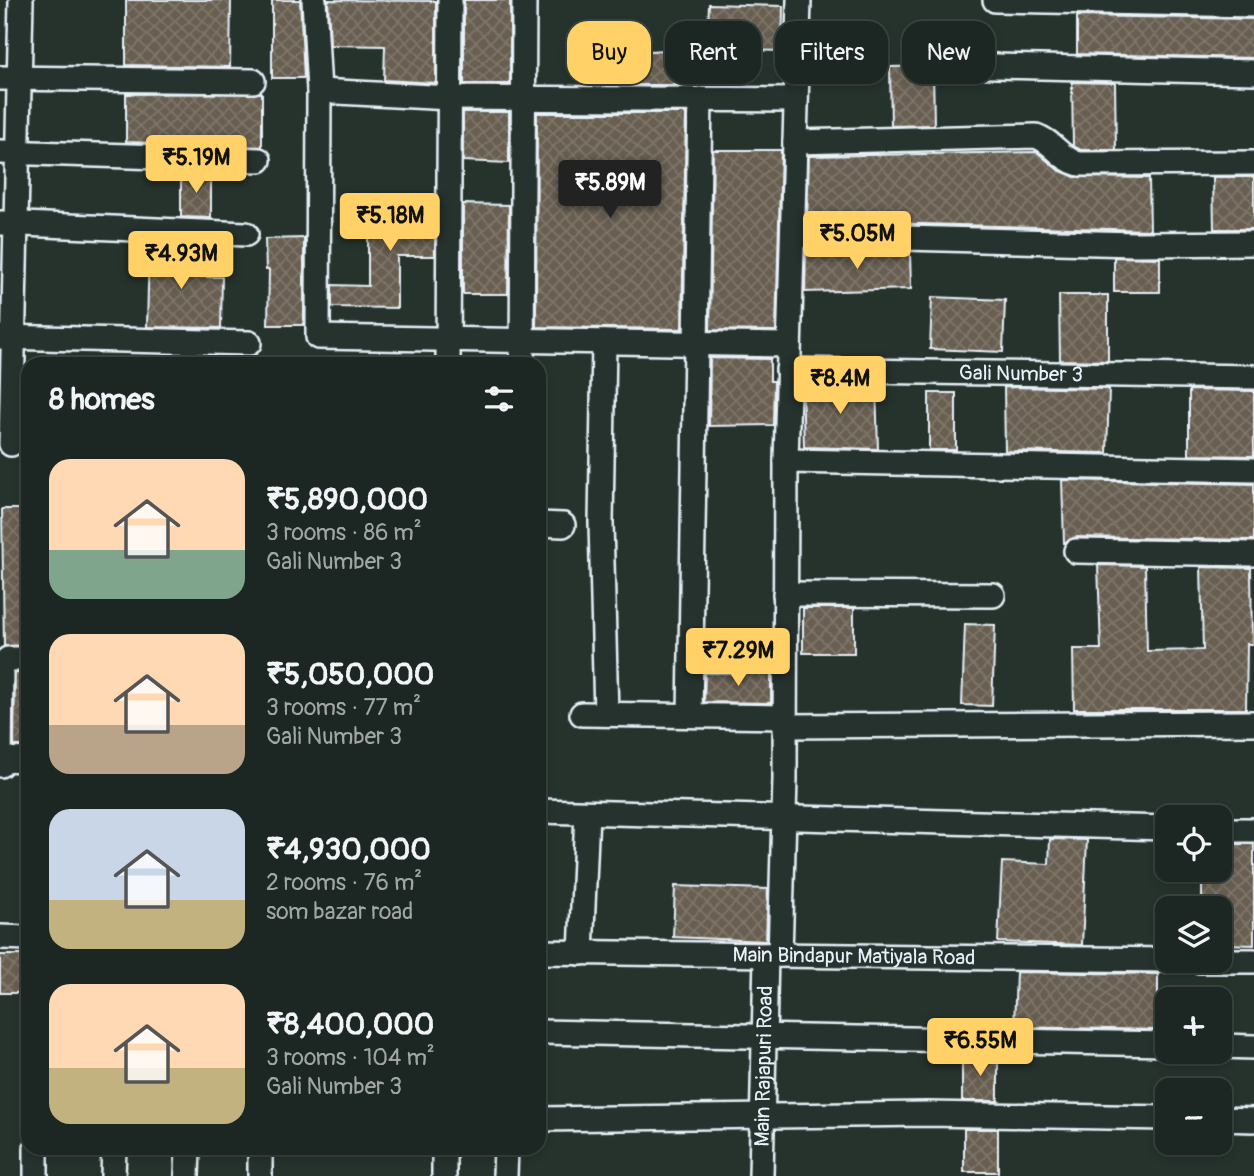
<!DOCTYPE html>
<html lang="en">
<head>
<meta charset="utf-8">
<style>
  :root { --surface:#1c2622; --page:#29322f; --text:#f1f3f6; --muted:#a0a5a5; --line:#3a4340; --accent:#ffd166 }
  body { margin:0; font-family:Pangolin,sans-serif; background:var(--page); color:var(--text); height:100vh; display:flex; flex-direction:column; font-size:26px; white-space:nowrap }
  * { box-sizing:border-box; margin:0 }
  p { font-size:23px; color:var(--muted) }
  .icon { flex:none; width:38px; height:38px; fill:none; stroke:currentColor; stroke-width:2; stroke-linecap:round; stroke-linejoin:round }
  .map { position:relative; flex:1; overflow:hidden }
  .details { position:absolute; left:21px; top:357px; width:525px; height:798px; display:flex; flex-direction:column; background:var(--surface); border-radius:21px; box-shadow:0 4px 10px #0003,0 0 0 2px var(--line) }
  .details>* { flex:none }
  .guide { position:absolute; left:567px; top:21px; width:581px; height:63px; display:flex; gap:14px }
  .buttons { position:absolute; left:1155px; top:805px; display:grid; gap:14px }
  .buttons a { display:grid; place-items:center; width:77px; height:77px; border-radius:14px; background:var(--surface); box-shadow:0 4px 10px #0003,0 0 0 2px var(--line); font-size:35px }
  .price { position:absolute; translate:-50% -60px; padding:0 16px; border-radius:7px; background:var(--accent); color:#111; font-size:23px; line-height:46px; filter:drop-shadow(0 2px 4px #0008) }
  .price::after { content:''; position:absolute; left:50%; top:42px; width:21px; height:16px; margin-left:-10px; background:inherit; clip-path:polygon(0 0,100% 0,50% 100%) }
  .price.active { background:#222; color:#fff }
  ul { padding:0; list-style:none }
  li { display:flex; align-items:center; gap:21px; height:175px; padding:0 28px }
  li span { display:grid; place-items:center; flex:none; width:196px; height:140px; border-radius:21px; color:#555 }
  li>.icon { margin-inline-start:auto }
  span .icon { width:84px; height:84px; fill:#fffc; stroke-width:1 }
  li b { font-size:30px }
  h2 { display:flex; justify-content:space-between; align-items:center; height:84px; padding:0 28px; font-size:30px }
  .chip { padding:0 24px; border-radius:21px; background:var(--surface); box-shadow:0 4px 10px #0003,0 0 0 2px var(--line); font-size:24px; line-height:63px }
  .chip.active { background:var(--accent); color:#111 }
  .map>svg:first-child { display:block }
  .building { fill:url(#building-cross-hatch); stroke:#e8f1f8; stroke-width:2 }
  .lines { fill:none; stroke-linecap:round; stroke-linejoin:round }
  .minor-casing { stroke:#e8f1f8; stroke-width:28 }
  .minor { stroke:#26332d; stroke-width:23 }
  .labels { text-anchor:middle; stroke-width:6; stroke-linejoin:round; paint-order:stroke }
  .street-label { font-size:21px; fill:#e8f1f8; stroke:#26332d }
</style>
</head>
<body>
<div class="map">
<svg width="1254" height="1176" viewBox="0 0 1254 1176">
  <defs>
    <pattern id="building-cross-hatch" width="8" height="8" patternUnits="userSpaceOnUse" patternTransform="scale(1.75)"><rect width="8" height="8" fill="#685f51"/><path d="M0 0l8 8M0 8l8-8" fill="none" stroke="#7e766b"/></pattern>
  </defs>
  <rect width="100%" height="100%" fill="#26332d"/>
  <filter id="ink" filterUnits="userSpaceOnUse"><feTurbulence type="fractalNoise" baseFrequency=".0143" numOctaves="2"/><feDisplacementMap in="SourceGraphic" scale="14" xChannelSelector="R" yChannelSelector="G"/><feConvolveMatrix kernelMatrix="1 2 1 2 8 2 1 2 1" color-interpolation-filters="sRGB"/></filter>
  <g filter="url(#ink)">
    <g class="building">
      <polygon points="126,0 231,0 230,67 126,65"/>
      <polygon points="272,0 300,0 304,78 272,78"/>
      <polygon points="328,0 436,1 436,83 384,80 385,46 330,45"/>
      <rect x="464" y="0" width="46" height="84"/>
      <polygon points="709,4 783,6 782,51 707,49"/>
      <polygon points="1077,16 1254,19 1254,58 1077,54"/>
      <polygon points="701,48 703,82 699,85 618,85 616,53"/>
      <polygon points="933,66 934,125 891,126 890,67"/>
      <polygon points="1072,82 1115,83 1116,150 1081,150 1073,146"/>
      <polygon points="262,93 262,147 126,142 126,94"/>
      <polygon points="463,112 509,112 509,163 463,161"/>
      <polygon points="537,113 686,113 682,329 536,327"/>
      <polygon points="713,150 781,150 776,331 710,330"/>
      <polygon points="1037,152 1058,170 1075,177 1149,178 1150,230 807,221 809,156"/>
      <polygon points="181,172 211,173 211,218 181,217"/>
      <polygon points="1213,177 1254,177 1254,229 1214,229"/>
      <polygon points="368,204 435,204 435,256 397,256 397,308 332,307 332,285 368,286"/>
      <polygon points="463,204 509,205 508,294 463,294"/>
      <polygon points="304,238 304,325 268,325 269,270 266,270 265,239"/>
      <polygon points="149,246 193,246 192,277 222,277 221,328 147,327"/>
      <polygon points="806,249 910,252 911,289 805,292"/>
      <polygon points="1114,257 1160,258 1160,292 1114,292"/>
      <polygon points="1059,295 1108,295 1108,361 1060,360"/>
      <polygon points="932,297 1005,300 1003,352 930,349"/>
      <polygon points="710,358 770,359 770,381 774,381 773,425 709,426"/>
      <polygon points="802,384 876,385 878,449 804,447"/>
      <polygon points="1004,387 1109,389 1107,453 1005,451"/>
      <polygon points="1189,390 1254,391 1254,456 1189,455"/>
      <rect x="929" y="393" width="27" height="57"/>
      <polygon points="1062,480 1254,484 1254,540 1076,537 1064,543"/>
      <polygon points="2,509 28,509 28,645 4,646"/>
      <polygon points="1098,565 1145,566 1147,651 1203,650 1201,567 1251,568 1252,644 1247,644 1246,709 1074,709 1073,649 1101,649"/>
      <rect x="803" y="608" width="51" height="45"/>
      <polygon points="965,624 995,625 992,706 962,705"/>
      <polygon points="15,673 28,673 28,746 14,746"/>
      <polygon points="705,673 771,673 771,703 704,702"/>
      <polygon points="1050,839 1087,840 1082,945 998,942 1002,862 1049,864"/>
      <polygon points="1220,844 1254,844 1254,945 1220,944 1220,908 1202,908 1202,870 1220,870"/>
      <polygon points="675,886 768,889 766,941 673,937"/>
      <rect x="0" y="955" width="28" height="38"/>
      <polygon points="1016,972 1158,974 1158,1030 1014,1027"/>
      <polygon points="962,1054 998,1055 998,1101 962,1101"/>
      <rect x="964" y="1129" width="34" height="43"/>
    </g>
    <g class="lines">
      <defs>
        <g id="minor">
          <polyline points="314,0 319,91 318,337 789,345"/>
          <polyline points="995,0 1254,5"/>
          <polyline points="955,65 1254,72"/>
          <polyline points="0,78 253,81"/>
          <polyline points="319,91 450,98 796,100"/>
          <path d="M795,142L1036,136C1054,142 1060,159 1079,164L1254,163"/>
          <polyline points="0,152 259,160"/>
          <polyline points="1,223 246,234"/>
          <polyline points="793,235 1135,244 1254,243"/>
          <polyline points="0,337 249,343"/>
          <polyline points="604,342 601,523 606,714"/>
          <polyline points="448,364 450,0"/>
          <polyline points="522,364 524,0"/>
          <path id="s1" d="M788,370L1254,377"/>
          <polyline points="11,444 21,0"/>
          <polyline points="786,461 1254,470"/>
          <polyline points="539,524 563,525"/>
          <polyline points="1076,551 1254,554"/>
          <polyline points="785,594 993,595"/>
          <polyline points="582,714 785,717"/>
          <polyline points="690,715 700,99"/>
          <polyline points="785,726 1254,723"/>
          <polyline points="0,759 28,760"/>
          <polyline points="0,765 1,666 8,659 28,659"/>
          <polyline points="539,811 1167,828"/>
          <polyline points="1220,830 1254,830"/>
          <polyline points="0,937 28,938"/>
          <path id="s2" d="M539,952L1167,960"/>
          <polyline points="581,953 587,813"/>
          <polyline points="780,955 785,779 786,461 799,0"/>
          <polyline points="1200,961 1254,961"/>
          <polyline points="539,1032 1167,1044"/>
          <polyline points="1220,1046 1254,1047"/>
          <polyline points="539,1119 928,1114 1167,1118"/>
          <polyline points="1220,1119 1254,1120"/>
          <polyline points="36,1176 36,1148"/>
          <polyline points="113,1176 114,1148"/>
          <polyline points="187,1176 188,1148"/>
          <polyline points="260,1176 260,1148"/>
          <polyline points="444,1176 444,1148"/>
          <polyline points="505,1176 506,1148"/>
          <path id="s3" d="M761,1176L766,955"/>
        </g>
      </defs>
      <use href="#minor" class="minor-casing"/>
      <use href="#minor" class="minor"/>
    </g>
  </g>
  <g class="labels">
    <g class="street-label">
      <text dy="7" stroke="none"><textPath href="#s1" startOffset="233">Gali Number 3</textPath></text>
      <text dy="7" stroke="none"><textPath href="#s2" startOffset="315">Main Bindapur Matiyala Road</textPath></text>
      <text dy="7" stroke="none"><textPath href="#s3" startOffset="110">Main Rajapuri Road</textPath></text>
    </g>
  </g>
</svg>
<div class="buttons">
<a><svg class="icon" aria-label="locate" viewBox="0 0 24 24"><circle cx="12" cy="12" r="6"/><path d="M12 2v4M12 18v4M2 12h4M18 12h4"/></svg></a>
<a><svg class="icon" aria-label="layers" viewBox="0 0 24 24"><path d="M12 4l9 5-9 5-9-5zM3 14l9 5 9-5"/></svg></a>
<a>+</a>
<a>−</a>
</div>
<b class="price" style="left:196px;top:195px">₹5.19M</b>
<b class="price active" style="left:610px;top:220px">₹5.89M</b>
<b class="price" style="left:390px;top:253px">₹5.18M</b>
<b class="price" style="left:857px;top:271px">₹5.05M</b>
<b class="price" style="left:181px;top:291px">₹4.93M</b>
<b class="price" style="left:840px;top:416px">₹8.4M</b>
<b class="price" style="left:738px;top:688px">₹7.29M</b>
<b class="price" style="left:980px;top:1078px">₹6.55M</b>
<div class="guide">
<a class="chip active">Buy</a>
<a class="chip">Rent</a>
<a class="chip">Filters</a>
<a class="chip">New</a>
</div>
<section class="details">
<h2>8 homes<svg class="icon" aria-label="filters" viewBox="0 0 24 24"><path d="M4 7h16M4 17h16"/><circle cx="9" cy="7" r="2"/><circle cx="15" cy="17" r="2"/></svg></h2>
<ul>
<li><span style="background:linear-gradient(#ffd9b3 65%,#7fa58c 0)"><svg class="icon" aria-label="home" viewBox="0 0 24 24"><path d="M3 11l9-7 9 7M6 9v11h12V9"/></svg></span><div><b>₹5,890,000</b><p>3 rooms · 86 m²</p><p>Gali Number 3</p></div></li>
<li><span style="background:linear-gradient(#ffd9b3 65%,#b9a48a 0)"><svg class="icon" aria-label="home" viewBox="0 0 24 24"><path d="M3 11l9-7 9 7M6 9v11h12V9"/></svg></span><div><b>₹5,050,000</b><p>3 rooms · 77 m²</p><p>Gali Number 3</p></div></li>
<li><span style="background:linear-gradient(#c9d6e8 65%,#c2b280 0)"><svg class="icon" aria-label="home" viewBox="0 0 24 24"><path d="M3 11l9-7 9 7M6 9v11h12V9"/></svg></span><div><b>₹4,930,000</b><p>2 rooms · 76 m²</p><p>som bazar road</p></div></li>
<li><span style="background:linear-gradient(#ffd9b3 60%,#c2b280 0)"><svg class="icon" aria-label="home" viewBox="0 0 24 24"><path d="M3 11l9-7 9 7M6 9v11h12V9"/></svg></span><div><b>₹8,400,000</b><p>3 rooms · 104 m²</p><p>Gali Number 3</p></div></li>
</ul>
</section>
</div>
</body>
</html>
